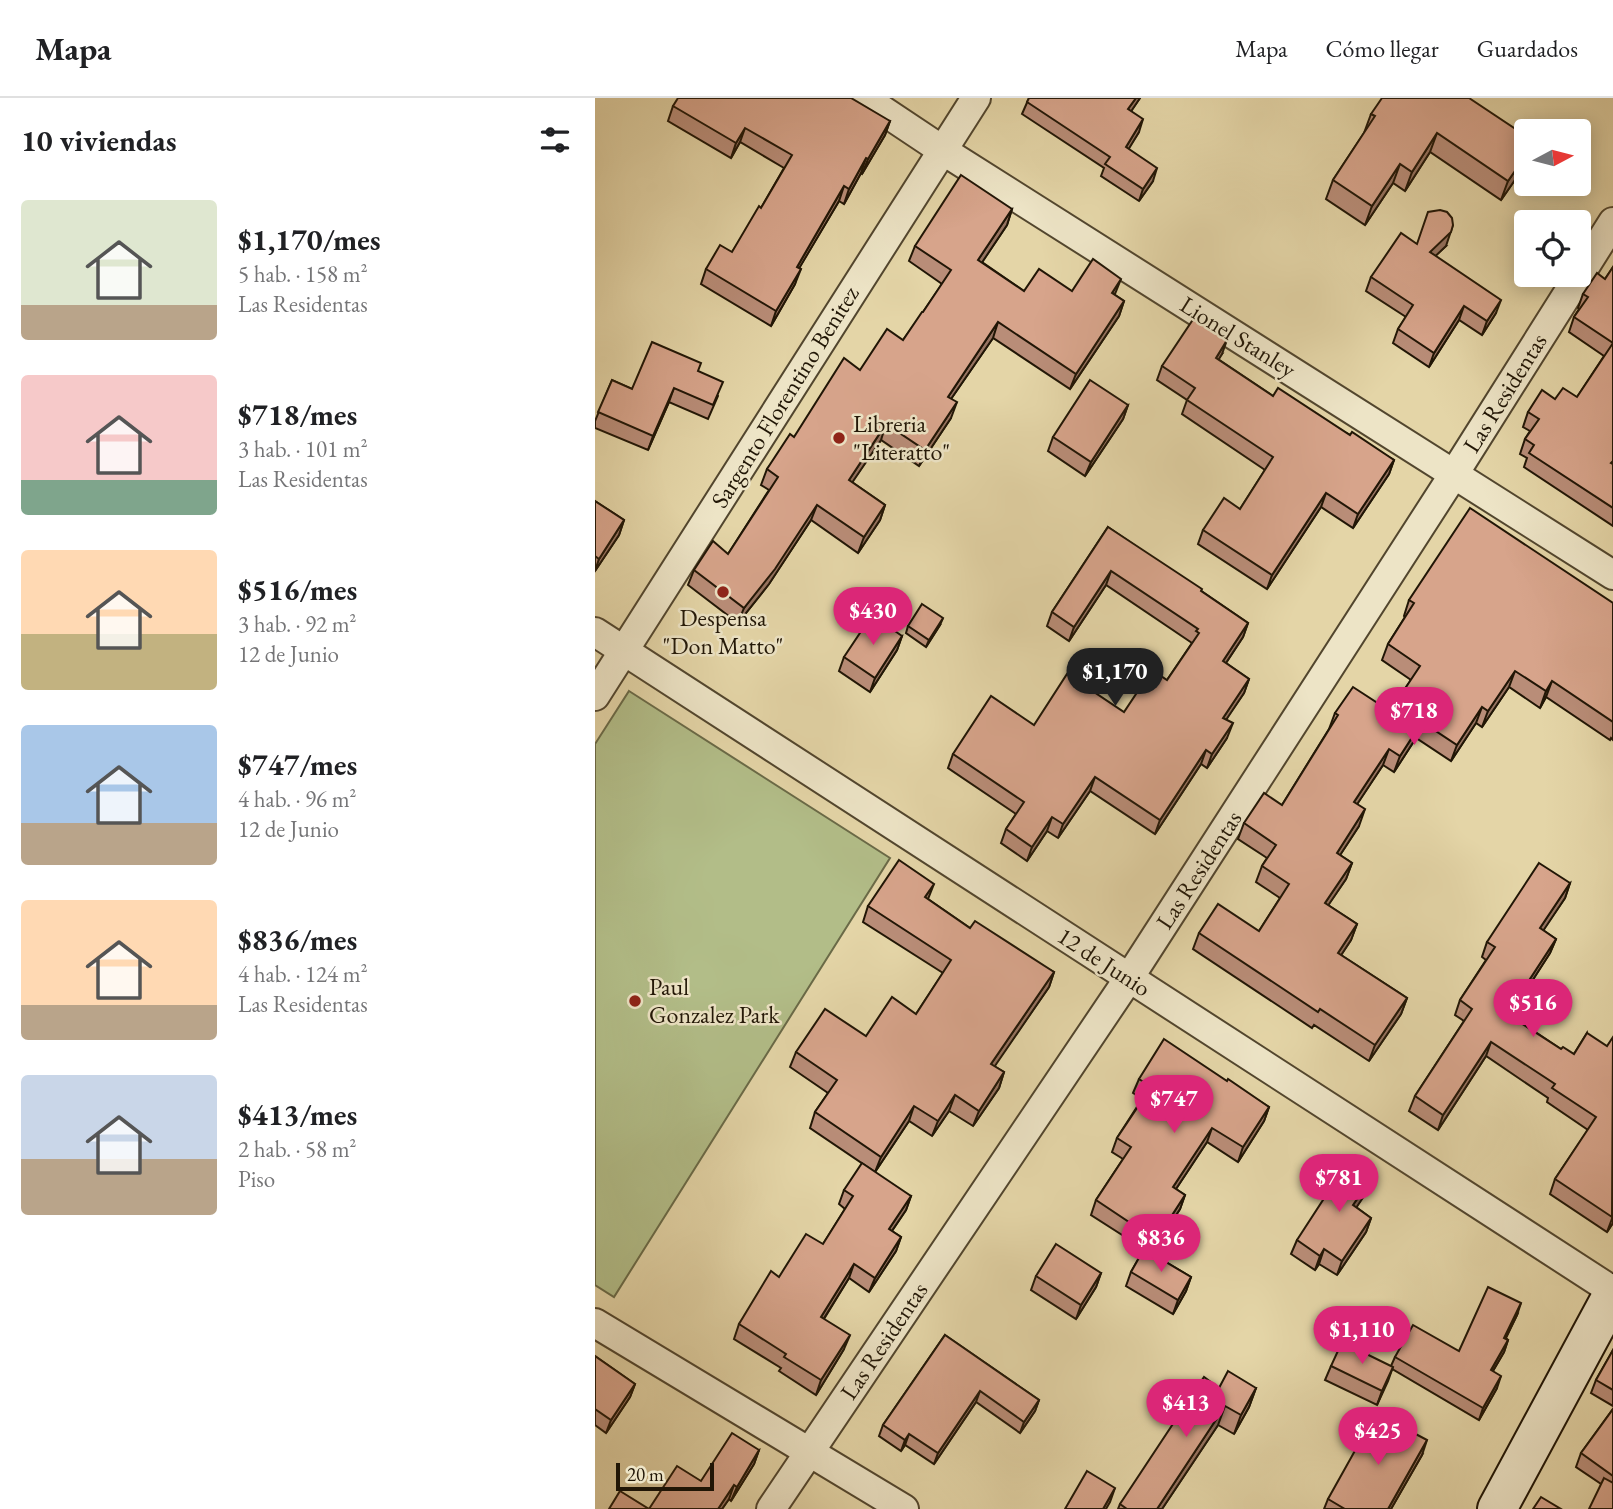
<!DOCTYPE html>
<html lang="es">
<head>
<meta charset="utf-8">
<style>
  :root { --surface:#fff; --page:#f2f2f2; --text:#202124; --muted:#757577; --line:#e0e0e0; --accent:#db2777 }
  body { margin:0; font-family:"EB Garamond",serif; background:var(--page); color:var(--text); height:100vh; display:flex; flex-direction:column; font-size:26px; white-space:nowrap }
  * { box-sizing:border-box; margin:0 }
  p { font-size:23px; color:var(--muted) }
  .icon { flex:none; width:38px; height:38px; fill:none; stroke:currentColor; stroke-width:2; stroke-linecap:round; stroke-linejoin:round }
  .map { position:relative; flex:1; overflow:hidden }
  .sheet { display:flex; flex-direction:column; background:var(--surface); width:595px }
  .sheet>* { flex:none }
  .needle { width:46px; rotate:83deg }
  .fabs { position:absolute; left:919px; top:21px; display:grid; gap:14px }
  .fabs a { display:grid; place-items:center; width:77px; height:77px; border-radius:7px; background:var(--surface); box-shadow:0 4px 18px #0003; font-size:35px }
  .scale { position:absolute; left:21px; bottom:18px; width:98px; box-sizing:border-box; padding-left:7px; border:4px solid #211606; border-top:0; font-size:19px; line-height:24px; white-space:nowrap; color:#211606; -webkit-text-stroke:5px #ede4c6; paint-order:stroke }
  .price { position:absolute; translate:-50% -60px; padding:0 16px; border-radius:24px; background:var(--accent); color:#fff; font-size:23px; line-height:46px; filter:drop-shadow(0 2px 4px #0008) }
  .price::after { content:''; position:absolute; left:50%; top:42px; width:21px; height:16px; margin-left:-10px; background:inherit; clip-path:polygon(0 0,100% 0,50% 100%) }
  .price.current { background:#222; color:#fff }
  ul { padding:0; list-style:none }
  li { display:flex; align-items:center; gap:21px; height:175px; padding:0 21px }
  li span { display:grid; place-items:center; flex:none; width:196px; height:140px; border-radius:7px; color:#555 }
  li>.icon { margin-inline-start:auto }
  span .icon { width:84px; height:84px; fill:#fffc; stroke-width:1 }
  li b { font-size:30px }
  h2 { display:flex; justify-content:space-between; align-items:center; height:84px; padding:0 21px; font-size:30px }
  header { display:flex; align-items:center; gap:42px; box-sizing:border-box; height:98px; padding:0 35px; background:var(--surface); border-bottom:2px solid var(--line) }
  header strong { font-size:33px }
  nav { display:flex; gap:38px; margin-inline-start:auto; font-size:24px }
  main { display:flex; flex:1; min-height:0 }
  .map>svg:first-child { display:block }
  .green { fill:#b2bd88; stroke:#6a6a47; stroke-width:2 }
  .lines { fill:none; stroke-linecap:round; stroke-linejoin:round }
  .street-casing { stroke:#52462e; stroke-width:32 }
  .secondary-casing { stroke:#211606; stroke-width:42 }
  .street { stroke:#ede4c6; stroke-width:28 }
  .secondary { stroke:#ede4c6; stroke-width:38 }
  .wall { fill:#b98d78; stroke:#211606; stroke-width:2 }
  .shaded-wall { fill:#967361; stroke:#211606; stroke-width:2 }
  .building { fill:#d7a48b; stroke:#211606; stroke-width:2 }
  .poi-dot { fill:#8f2418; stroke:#ede4c6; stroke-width:2.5 }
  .labels { text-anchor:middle; stroke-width:5; stroke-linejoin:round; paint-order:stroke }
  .street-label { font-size:24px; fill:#211606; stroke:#ede4c6 }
  .poi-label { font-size:24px; fill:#211606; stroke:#ede4c6; text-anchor:start }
</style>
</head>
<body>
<header>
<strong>Mapa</strong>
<nav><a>Mapa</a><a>Cómo llegar</a><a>Guardados</a></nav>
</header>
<main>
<section class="sheet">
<h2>10 viviendas<svg class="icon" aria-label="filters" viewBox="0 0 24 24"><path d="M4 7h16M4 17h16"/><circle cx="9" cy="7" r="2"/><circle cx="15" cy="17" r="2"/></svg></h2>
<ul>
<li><span style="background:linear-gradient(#dfe7d0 75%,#b9a48a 0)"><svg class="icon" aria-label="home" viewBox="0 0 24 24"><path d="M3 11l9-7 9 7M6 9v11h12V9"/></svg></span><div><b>$1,170/mes</b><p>5 hab. · 158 m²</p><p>Las Residentas</p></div></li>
<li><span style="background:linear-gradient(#f6c9c9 75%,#7fa58c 0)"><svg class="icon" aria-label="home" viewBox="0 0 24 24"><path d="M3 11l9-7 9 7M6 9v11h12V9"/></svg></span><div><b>$718/mes</b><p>3 hab. · 101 m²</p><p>Las Residentas</p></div></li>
<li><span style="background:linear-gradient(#ffd9b3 60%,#c2b280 0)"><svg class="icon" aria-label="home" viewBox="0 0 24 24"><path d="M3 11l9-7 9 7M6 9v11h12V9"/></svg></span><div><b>$516/mes</b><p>3 hab. · 92 m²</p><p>12 de Junio</p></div></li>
<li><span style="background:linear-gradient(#a9c7e8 70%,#b9a48a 0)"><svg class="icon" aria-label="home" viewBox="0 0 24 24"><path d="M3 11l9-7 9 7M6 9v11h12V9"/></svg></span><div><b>$747/mes</b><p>4 hab. · 96 m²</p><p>12 de Junio</p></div></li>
<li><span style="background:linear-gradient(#ffd9b3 75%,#b9a48a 0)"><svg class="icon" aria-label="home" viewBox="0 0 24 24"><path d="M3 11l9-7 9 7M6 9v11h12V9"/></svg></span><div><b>$836/mes</b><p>4 hab. · 124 m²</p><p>Las Residentas</p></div></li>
<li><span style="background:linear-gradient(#c9d6e8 60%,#b9a48a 0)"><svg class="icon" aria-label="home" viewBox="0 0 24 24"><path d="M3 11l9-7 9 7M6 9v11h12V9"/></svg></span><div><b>$413/mes</b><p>2 hab. · 58 m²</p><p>Piso</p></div></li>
</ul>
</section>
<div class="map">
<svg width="1018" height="1411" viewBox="0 0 1018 1411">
  <rect width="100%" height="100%" fill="#e4d5a7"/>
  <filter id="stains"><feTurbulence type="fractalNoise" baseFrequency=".00286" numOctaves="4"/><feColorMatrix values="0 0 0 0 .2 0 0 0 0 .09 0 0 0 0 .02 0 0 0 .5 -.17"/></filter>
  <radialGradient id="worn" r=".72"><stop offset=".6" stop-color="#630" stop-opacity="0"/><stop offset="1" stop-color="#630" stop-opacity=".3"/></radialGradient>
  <polygon class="green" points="34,593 295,760 19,1199 0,1187 0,646"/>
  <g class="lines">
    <defs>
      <g id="street">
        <polyline points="269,0 347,52 1018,477"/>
        <polyline points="0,534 1018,1193"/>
        <polyline points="0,598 381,0"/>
        <polyline points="0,1225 309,1411"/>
        <polyline points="176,1411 534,880 859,376 1018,124"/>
      </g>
      <polyline id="secondary" points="902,1411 1018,1196"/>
    </defs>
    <use href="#street" class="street-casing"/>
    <use href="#secondary" class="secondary-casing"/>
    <use href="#street" class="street"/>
    <use href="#secondary" class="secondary"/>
  </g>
  <g class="wall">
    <polygon points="434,0 545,0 536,13 544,34 533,51 558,83 544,103 506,78 509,70 427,16"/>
    <polygon points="78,8 295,23 290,37 267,76 266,75 249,106 244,103 204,170 200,186 176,228 106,186 111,171 137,154 166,110 189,70 145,44 136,60 73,23"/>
    <polygon points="776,16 931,38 931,66 906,102 835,54 810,93 798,85 770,127 731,101 738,82 769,35"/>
    <polygon points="417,111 412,127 387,164 429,193 477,193 520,197 529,203 524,218 475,291 398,240 356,301 356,320 324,368 286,342 257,384 290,407 285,422 263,455 216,422 174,486 143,525 93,487 99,472 133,456 174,392 166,387 172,371 199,339 265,272 308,242 328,214 347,186 314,163 320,148"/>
    <polygon points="822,146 851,148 840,158 901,215 887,237 864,222 834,269 798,245 803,231 811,219 771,193 776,179"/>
    <polygon points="1018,169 1018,428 929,369 932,360 925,356 930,341 935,333 928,329 933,314 960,301 982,299 1009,258 974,234 979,219 984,211 983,210 988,196 1010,181"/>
    <polygon points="627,256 623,261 678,298 755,337 799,362 794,376 758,430 726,409 672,491 603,446 608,432 645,411 670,372 587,316 592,302 562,282 567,268"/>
    <polygon points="103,273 123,298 113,321 74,304 53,352 0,330 0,323 17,282 37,291"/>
    <polygon points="533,307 528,321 490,378 453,353 458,339"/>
    <polygon points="0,403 29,422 24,437 0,473"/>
    <polygon points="513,429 653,525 648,539 631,565 654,581 649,595 631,621 632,640 612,670 606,666 560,736 495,693 463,740 452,733 432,763 406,745 411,731 421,716 353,670 358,656 439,627 529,614 572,582 597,545 511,487 474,543 452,528 457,514"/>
    <polygon points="814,502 1018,505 1018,642 1016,640 1015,642 951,599 945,610 914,589 887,629 881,625 856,663 821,640 799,674 788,667 762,706 764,728 745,757 757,765 751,781 733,807 762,826 756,842 746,857 812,900 806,916 774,963 719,927 717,930 598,851 604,835 664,833 685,800 661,784 667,768 672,760 643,741 649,725 687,707 734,631 740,615 795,613 816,582 787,562 793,546 810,519 809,518"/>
    <polygon points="345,527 331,549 311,535 313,528"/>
    <polygon points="307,538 302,552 275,594 244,573 249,559"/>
    <polygon points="975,785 970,800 948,832 961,841 955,855 915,917 966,951 979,956 992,935 1018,1125 1012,1134 955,1096 960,1081 993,1032 952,1004 953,1000 891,958 843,1032 814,1013 820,998 869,923 860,917 865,902 891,862 887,859 892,844"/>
    <polygon points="333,801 375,830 459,874 454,889 399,968 409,974 404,990 378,1028 354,1013 337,1038 314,1023 280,1074 215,1030 220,1014 233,995 195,969 201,954 271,938 321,916 348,875 268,824 273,808"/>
    <polygon points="544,981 632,983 674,1009 669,1023 643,1064 612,1044 581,1091 590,1097 585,1111 556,1155 596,1179 591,1193 578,1216 531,1188 536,1174 549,1151 496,1117 501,1102 528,1061 517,1054 522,1040 547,1001 538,995"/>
    <polygon points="775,1089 761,1109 776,1120 771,1134 742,1177 724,1166 720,1172 696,1156 702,1142"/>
    <polygon points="249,1092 316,1098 311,1112 297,1133 306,1139 301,1153 274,1194 254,1180 229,1221 249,1251 221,1297 184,1273 186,1270 139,1241 144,1226 184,1179 228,1146 250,1111 244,1106"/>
    <polygon points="506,1175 501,1189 481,1221 436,1192 441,1178"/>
    <polygon points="922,1217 911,1240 913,1242 909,1254 898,1273 902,1290 884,1322 797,1271 782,1307 730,1282 736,1268 796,1268 800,1259 864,1253"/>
    <polygon points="350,1237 444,1302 440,1313 425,1335 381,1304 339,1366 310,1347 306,1353 284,1338 288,1327"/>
    <polygon points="1018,1252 1018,1308 996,1295 1001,1282"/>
    <polygon points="0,1258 40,1286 35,1299 11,1335 0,1327"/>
    <polygon points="624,1290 661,1290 654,1309 639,1336 623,1327 567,1411 523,1411 525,1406"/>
    <polygon points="1018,1311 1018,1411 1006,1386 981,1369 986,1355"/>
    <polygon points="164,1352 159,1366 136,1403 134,1401 127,1411 54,1411"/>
    <polygon points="827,1357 796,1411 729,1411 733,1401"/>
  </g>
  <g class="shaded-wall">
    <polygon points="541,0 545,0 529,24 533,11"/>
    <polygon points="548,21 544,34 527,62 531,49"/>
    <polygon points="295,23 290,37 267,76 273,61"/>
    <polygon points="150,30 145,44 136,60 141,45"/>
    <polygon points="842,35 835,54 810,93 817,74"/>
    <polygon points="931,57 931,66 906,102 913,83"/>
    <polygon points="271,60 266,75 249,106 254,91"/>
    <polygon points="805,66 798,85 770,127 777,108"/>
    <polygon points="562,70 558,83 544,103 548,91"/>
    <polygon points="249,88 244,103 196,184 202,169"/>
    <polygon points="417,111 412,127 378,178 383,162"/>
    <polygon points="858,127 851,148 830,168 835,154"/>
    <polygon points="206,171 200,186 176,228 181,213"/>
    <polygon points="526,181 520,196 517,195"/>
    <polygon points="906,202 901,215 887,237 892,223"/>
    <polygon points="529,203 524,218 475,291 481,276"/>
    <polygon points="869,208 864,222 834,269 839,255"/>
    <polygon points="403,224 398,240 347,314 353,299"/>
    <polygon points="632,242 627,256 616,274 621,260"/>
    <polygon points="79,290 74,304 53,352 58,338"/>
    <polygon points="362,304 356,320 324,368 330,352"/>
    <polygon points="533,307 528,321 490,378 496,364"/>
    <polygon points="291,326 286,342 248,398 254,382"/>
    <polygon points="799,362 794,376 758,430 763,416"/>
    <polygon points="731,395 726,409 672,491 677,477"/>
    <polygon points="222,407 216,422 174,486 143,525 149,510"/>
    <polygon points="290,407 285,422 263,455 269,439"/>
    <polygon points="29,422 24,437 0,473 4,461"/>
    <polygon points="516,473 511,487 474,543 479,529"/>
    <polygon points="348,520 345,527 331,549 334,542"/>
    <polygon points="653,525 648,539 623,577 628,563"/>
    <polygon points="307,538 302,552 275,594 280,580"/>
    <polygon points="920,573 914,589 887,629 893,613"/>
    <polygon points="654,581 649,595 623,634 628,620"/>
    <polygon points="957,583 951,599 945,610 951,593"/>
    <polygon points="887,609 881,625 856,663 862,647"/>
    <polygon points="827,624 821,640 799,674 805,658"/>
    <polygon points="638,625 632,640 612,670 617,656"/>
    <polygon points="794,651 788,667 753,720 759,704"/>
    <polygon points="611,652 606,666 560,736 565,722"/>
    <polygon points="500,679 495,693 463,740 468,726"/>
    <polygon points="770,711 764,728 736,771 742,755"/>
    <polygon points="457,719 452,733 432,763 437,749"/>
    <polygon points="757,765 751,781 724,821 730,805"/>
    <polygon points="975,785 970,800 940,845 945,830"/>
    <polygon points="339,786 333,801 324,814 330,799"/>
    <polygon points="762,826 756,842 737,871 743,855"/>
    <polygon points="961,841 955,855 907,930 912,916"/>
    <polygon points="459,874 454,889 391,981 396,966"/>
    <polygon points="812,900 806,916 774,963 780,947"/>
    <polygon points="896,944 891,958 843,1032 848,1017"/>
    <polygon points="409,974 404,990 378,1028 384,1013"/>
    <polygon points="360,997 354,1013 337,1038 343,1023"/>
    <polygon points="319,1008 314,1023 280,1074 286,1059"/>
    <polygon points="674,1009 669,1023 643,1064 648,1049"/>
    <polygon points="617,1030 612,1044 573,1103 578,1089"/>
    <polygon points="780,1075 775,1089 753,1122 758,1107"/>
    <polygon points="590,1097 585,1111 556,1156 561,1142"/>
    <polygon points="316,1098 311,1112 288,1146 294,1131"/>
    <polygon points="1018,1118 1018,1125 1012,1134"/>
    <polygon points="776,1120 771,1134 742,1177 747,1163"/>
    <polygon points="306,1139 301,1153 274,1194 280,1180"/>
    <polygon points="729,1151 724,1166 720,1172 725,1158"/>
    <polygon points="259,1166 254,1180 221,1233 226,1219"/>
    <polygon points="506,1175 501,1189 481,1221 486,1207"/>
    <polygon points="596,1179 591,1193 578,1216 583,1202"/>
    <polygon points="926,1205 922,1217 905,1251 909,1240"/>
    <polygon points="255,1237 249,1251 221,1297 226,1282"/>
    <polygon points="913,1242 909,1254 892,1283 896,1272"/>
    <polygon points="798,1269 793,1283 782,1307 787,1293"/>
    <polygon points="906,1278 902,1290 884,1322 888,1310"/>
    <polygon points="40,1286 35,1299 11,1335 16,1322"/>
    <polygon points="661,1290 654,1309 639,1336 646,1317"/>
    <polygon points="385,1293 381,1304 339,1366 343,1355"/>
    <polygon points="444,1302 440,1313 425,1335 429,1324"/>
    <polygon points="630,1308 623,1327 567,1411 562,1411"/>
    <polygon points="314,1336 310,1347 306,1353 310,1342"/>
    <polygon points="832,1342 827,1357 796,1411 793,1411"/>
    <polygon points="164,1352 159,1366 136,1403 142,1389"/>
    <polygon points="139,1387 134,1401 127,1411 123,1411"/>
    <polygon points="520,1390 515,1404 511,1411 508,1411"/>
  </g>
  <g class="building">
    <polygon points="83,0 256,0 295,23 273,61 271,60 254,91 249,88 202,169 206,171 181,213 111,171 125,147 137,154 164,108 166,110 197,57 150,30 141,45 78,8"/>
    <polygon points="434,0 541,0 533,11 548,21 531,49 562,70 548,91 510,66 515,59 432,4"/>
    <polygon points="787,0 874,0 931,38 931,57 913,83 842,35 817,74 805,66 777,108 738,82 780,18 776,16"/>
    <polygon points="366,77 417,111 383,162 429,193 444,171 477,193 498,161 526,181 517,195 529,203 481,276 403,224 353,299 362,304 330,352 291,326 254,382 290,407 269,439 222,407 180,471 149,510 99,472 118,443 133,456 183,379 172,371 195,336 199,339 249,260 265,272 292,231 308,242 327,214 328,214 356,172 320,148"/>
    <polygon points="845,112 852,114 857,120 858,127 856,134 835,154 906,202 892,223 869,208 839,255 803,231 818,207 776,179 806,135 822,146 833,114"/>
    <polygon points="1018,169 1018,363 1016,365 1018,366 1018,410 934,355 939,347 930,341 944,321 933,314 947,292 960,301 968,290 982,299 1018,245 979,219 993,199 988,196 1002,175 1010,181"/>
    <polygon points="599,220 632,242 621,260 678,298 683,290 755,337 757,334 799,362 763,416 731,395 677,477 608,432 629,400 645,411 678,359 592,302 600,290 567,268"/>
    <polygon points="57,244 106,265 103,273 128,284 118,307 79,290 58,338 3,314 17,282 37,291"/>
    <polygon points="495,282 533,307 496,364 458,339"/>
    <polygon points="0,403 29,422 4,461 0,458"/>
    <polygon points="875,410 1018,505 1018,624 957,583 951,593 920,573 893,613 887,609 862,647 827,624 805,658 794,651 759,704 770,711 742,755 757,765 730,805 762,826 743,855 812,900 780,947 725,911 723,914 604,835 623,806 664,833 694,786 667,768 681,747 649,725 669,695 687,707 743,617 740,615 758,589 795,613 825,568 793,546 819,505 814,502"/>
    <polygon points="513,429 607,491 606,493 653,525 628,563 654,581 628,620 638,625 617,656 611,652 565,722 500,679 468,726 457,719 437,749 411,731 429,704 358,656 396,598 439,627 472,576 529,614 557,572 572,582 604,535 601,533 603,531 516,473 479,529 457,514"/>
    <polygon points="327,506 348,520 334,542 313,528"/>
    <polygon points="277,517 307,538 280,580 249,559"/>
    <polygon points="304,762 339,786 330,799 375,830 380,823 459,874 396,966 409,974 384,1013 360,997 343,1023 319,1008 286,1059 220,1014 242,982 201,954 230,911 271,938 297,899 321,916 356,862 273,808"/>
    <polygon points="944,765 975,785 945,830 961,841 912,916 966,951 968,949 979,956 992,935 1012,948 1018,939 1017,1119 960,1081 1001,1019 957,990 960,986 896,944 848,1017 820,998 877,911 865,902 900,849 892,844"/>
    <polygon points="569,941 632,983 633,981 674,1009 648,1049 617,1030 578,1089 590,1097 561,1142 501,1102 536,1049 522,1040 556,989 544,981"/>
    <polygon points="756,1059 780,1075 758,1107 776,1120 747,1163 729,1151 725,1158 702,1142"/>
    <polygon points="267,1065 316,1098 294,1131 306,1139 280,1180 259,1166 226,1219 255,1237 226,1282 189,1259 191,1256 144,1226 176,1173 184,1179 211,1136 228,1146 258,1098 249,1092"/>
    <polygon points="461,1146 506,1175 486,1207 441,1178"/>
    <polygon points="549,1151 596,1179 583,1202 536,1174"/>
    <polygon points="893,1189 926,1205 909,1240 913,1242 896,1272 906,1278 888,1310 800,1259 818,1227 864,1253"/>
    <polygon points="350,1237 444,1302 429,1324 385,1293 343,1355 314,1336 310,1342 288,1327"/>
    <polygon points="747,1244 798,1269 787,1293 736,1268"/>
    <polygon points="1018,1252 1018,1292 1001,1282"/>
    <polygon points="0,1258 40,1286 16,1322 0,1311"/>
    <polygon points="633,1273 661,1290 646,1317 630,1308 562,1411 532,1411 525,1406 609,1279 624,1290"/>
    <polygon points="1018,1311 1018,1378 986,1355"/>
    <polygon points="781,1315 832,1342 793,1411 750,1411 733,1401"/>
    <polygon points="137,1335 164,1352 142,1389 139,1387 123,1411 54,1411 82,1368 106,1383"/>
    <polygon points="492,1373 520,1390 508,1411 470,1411"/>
    <polygon points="1009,1380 1018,1385 1018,1411 994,1411"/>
    <polygon points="25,1393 54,1411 14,1411"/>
    <polygon points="946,1399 966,1411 938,1411"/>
  </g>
  <g class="poi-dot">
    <circle cx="244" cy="340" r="7"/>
    <circle cx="128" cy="494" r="7"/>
    <circle cx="40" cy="903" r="7"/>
  </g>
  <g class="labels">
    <g class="street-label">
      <text transform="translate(643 239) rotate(32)" y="8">Lionel Stanley</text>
      <text transform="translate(910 295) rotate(-58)" y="8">Las Residentas</text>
      <text transform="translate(190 299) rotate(-58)" y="8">Sargento Florentino Benitez</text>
      <text transform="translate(604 772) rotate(-57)" y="8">Las Residentas</text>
      <text transform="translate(509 864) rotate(33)" y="8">12 de Junio</text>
      <text transform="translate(289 1243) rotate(-56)" y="8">Las Residentas</text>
    </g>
    <g class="poi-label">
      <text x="258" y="334">Libreria<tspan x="258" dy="28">"Literatto"</tspan></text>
      <text x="128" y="528" text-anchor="middle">Despensa<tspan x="128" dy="28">"Don Matto"</tspan></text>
      <text x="54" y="897">Paul<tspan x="54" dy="28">Gonzalez Park</tspan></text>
    </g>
  </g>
  <rect width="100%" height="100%" filter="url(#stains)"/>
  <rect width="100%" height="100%" fill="url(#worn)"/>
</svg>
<div class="fabs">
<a><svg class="needle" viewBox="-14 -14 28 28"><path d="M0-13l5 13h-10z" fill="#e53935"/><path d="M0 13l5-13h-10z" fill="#757577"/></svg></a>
<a><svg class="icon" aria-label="locate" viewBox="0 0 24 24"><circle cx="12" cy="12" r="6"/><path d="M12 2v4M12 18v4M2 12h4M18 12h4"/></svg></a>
</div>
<div class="scale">20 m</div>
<b class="price" style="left:278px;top:549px">$430</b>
<b class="price current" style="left:520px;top:610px">$1,170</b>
<b class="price" style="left:819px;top:649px">$718</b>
<b class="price" style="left:938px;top:941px">$516</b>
<b class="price" style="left:579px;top:1037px">$747</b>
<b class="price" style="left:744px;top:1116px">$781</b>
<b class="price" style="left:566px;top:1176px">$836</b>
<b class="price" style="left:767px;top:1268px">$1,110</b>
<b class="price" style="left:591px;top:1341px">$413</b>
<b class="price" style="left:783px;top:1369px">$425</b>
</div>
</main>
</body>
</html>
